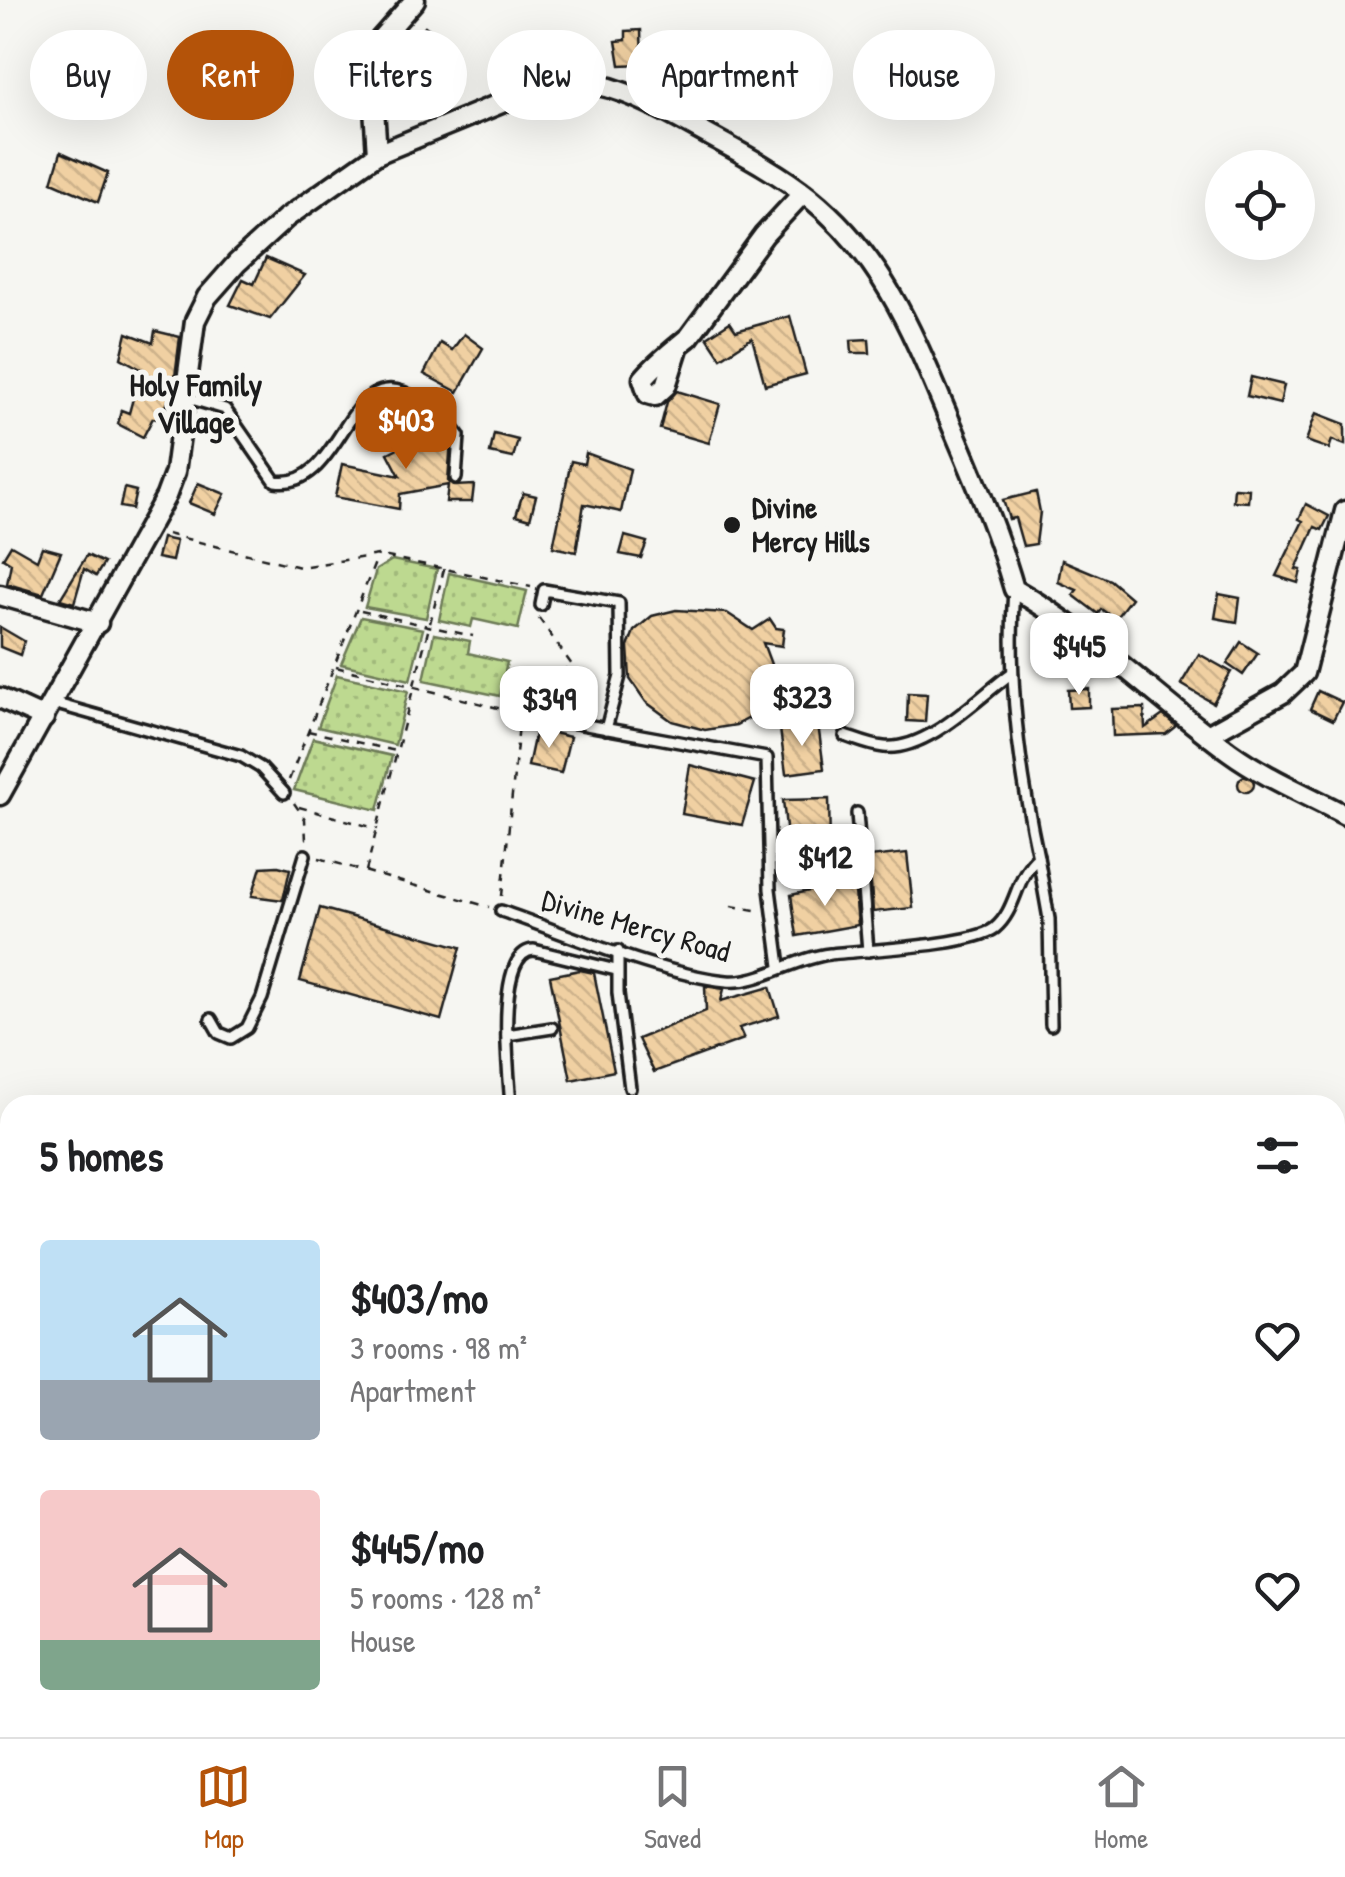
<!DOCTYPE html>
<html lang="en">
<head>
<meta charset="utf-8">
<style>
  :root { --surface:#fff; --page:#f6f6f6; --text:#202124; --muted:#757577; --line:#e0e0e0; --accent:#b45309 }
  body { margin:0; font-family:"Patrick Hand",sans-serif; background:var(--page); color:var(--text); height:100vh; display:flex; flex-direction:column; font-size:38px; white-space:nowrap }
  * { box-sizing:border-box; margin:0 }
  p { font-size:32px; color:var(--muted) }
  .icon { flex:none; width:55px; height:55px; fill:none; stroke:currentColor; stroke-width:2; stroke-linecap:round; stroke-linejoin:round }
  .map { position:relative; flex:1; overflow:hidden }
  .panel { position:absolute; left:0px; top:1095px; width:1345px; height:642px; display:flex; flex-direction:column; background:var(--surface); border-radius:30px 30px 0 0; box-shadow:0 10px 40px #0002 }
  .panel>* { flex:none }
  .top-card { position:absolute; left:30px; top:30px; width:1285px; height:90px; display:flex; gap:20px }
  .buttons { position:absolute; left:1205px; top:150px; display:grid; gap:20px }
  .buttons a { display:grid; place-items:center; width:110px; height:110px; border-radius:50%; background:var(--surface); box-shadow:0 10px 40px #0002; font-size:50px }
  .price { position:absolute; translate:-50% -85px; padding:0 22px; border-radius:20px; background:#fff; color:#222; font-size:32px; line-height:65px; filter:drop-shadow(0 2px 5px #0008) }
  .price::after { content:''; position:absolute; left:50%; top:60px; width:30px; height:22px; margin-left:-15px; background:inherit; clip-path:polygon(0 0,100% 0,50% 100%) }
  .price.active { background:var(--accent); color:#fff }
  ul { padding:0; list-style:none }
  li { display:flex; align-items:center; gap:30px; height:250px; padding:0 40px }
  li span { display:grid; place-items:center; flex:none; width:280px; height:200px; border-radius:10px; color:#555 }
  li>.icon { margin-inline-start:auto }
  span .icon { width:120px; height:120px; fill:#fffc; stroke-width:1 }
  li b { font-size:42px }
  h2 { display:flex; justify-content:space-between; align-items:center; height:120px; padding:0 40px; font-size:42px }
  .chip { padding:0 35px; border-radius:45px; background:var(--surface); box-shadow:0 10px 40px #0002; font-size:35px; line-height:90px }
  .chip.active { background:var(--accent); color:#fff }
  .tabs { display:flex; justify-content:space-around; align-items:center; height:140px; border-top:2px solid var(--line); background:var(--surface); font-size:28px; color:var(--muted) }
  .tabs a { display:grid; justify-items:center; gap:5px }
  .tabs .active { color:var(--accent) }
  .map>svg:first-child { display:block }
  .grass { fill:url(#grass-dots); stroke:#6c7a56; stroke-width:2.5 }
  .building { fill:url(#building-back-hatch); stroke:#1c1c1c; stroke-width:2.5 }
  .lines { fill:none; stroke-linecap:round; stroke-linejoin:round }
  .lane-casing { stroke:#1c1c1c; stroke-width:16 }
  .street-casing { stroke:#1c1c1c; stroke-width:25 }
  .path { stroke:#1c1c1c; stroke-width:2.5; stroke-dasharray:8 8; stroke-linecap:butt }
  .lane { stroke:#f6f6f2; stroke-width:9 }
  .street { stroke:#f6f6f2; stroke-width:18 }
  .poi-dot { fill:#1c1c1c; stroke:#f6f6f2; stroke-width:4 }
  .labels { text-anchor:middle; stroke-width:10; stroke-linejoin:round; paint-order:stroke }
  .poi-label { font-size:30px; font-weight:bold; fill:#1c1c1c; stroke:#f6f6f2; text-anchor:start }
  .street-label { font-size:30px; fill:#1c1c1c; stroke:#f6f6f2 }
  .neighbourhood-label { font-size:32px; font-weight:bold; fill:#1c1c1c; stroke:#f6f6f2 }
</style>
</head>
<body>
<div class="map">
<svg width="1345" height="1737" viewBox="0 0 1345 1737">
  <defs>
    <pattern id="grass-dots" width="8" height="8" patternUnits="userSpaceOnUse" patternTransform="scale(2.5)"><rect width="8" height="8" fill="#bdd990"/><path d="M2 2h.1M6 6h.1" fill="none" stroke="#a2ba7c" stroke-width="1.8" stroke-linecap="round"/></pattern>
    <pattern id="building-back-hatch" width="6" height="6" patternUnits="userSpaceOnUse" patternTransform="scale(2.5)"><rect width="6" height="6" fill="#f0d0a2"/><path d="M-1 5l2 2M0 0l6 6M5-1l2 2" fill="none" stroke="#cdb28b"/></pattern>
  </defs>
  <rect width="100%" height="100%" fill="#f6f6f2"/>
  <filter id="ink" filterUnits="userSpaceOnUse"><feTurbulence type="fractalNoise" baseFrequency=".01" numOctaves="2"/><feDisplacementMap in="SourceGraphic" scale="20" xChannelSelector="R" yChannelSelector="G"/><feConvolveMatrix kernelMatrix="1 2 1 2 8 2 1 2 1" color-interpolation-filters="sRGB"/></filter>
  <g filter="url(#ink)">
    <g class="grass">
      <polygon points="392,560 437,569 426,618 365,607 376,570"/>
      <polygon points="449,573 527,591 518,629 473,619 471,627 439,620"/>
      <polygon points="361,617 423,629 410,680 341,664"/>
      <polygon points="434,634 470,641 468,653 507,662 500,696 424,680"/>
      <polygon points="337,675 408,691 395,745 318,727"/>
      <polygon points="313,738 392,756 378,810 294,790"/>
    </g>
    <g class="building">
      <polygon points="425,26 442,39 436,48 444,54 432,70 407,51"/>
      <polygon points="641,30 642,64 620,65 616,41 626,40 626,31"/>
      <polygon points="61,152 108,173 98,202 52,182"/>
      <polygon points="266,258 305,275 270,319 230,305 243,279 254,284"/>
      <polygon points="790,316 806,374 765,385 752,338 721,358 707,337 730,322 736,331"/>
      <polygon points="155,331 180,337 174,385 161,420 153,418 143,437 118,424 121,410 129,413 141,369 121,358 127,333 153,343"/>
      <polygon points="464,334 483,348 458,392 424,374 440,343 452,350"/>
      <polygon points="869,339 870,353 852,353 851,340"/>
      <polygon points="1251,377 1284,385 1280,404 1247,396"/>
      <polygon points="677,391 720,404 709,443 660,429 667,402"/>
      <polygon points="1316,413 1345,424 1345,445 1332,440 1329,449 1306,441"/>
      <polygon points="417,415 430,418 435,423 434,430 442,431 441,438 451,440 448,481 454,486 474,485 472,502 446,502 448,485 400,494 399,509 335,497 342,464 400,476 388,453 414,440"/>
      <polygon points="494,434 518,440 513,458 490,453"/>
      <polygon points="586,453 630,469 621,512 584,504 576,552 553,547 571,461 584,464"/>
      <polygon points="198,483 225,494 215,514 189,503"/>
      <polygon points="124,488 136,491 132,509 120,507"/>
      <polygon points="1234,488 1249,489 1248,502 1233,501"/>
      <polygon points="1036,492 1040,512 1036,544 1023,546 1015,518 1009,519 1003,500"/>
      <polygon points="523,493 536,496 530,519 516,515"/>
      <polygon points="1306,504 1329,516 1322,530 1315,527 1296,569 1301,570 1298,583 1276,576 1303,521 1299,519"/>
      <polygon points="625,536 647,542 641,558 620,554"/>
      <polygon points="162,538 176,541 172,561 157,558"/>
      <polygon points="11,545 37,560 42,547 61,552 43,594 7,584 11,563 3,558"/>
      <polygon points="87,555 104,563 96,576 84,569 74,603 60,599"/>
      <polygon points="1062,560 1110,580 1131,598 1115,619 1101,609 1098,614 1073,595 1077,590 1058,582"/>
      <polygon points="1219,594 1240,598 1237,622 1215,618"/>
      <polygon points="676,610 727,613 753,630 770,619 776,628 784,629 782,646 763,643 772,667 757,714 736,725 705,730 672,721 646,702 630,679 628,647 634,631 652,616"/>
      <polygon points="0,627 24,641 20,655 0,647"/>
      <polygon points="1241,642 1258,653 1243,675 1227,664"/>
      <polygon points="1199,654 1231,672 1213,703 1181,684"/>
      <polygon points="1089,689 1089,707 1069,708 1068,690"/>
      <polygon points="1318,691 1342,702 1333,720 1310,709"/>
      <polygon points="908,693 927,694 925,722 907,721"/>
      <polygon points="1144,708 1145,728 1163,715 1176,726 1166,734 1113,736 1112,709"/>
      <polygon points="818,724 824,769 786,774 780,729"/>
      <polygon points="536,729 570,737 561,773 528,766"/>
      <polygon points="690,765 755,782 742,825 682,814"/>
      <circle cx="1246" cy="784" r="8"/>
      <polygon points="829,799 830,844 788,846 783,800"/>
      <polygon points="907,853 913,908 873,912 869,857"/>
      <polygon points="278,866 290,869 283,900 252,896 261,867"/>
      <polygon points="854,881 858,925 797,936 791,895"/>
      <polygon points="320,908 461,947 441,1020 300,981"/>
      <polygon points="580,970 594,973 614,1071 571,1080 550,976"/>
      <polygon points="705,986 724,989 721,1001 770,987 779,1016 739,1028 744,1039 654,1072 638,1039 706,1011"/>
    </g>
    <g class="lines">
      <defs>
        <g id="lane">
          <path d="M185,397L225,409L275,481C345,492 346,351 418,400C432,410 449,421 459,436L456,478"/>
          <polyline points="541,605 544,590 619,603 620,676 606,729"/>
          <polyline points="53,703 241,756 261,768 284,793"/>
          <polyline points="515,712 767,758 770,889 780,966"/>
          <path d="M845,736C857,740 871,746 884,747C929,751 978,697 1012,673"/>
          <polyline points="857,813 868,951"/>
          <polyline points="1038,857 1049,919 1051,1025"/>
          <path d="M501,911C568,934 658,974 727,981C760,984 794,958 830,954C863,950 971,946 995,928C1017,910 1015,876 1038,857C1019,769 1007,679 1014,589"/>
          <polyline points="618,951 618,993 630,1088"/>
          <polyline points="211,1019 219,1033 231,1038 247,1028 262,998 305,855"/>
          <polyline points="507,1035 552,1028"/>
          <path d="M511,1105C509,1076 494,951 534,950L616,970"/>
          <polyline points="586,1728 636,1737"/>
          <polyline points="287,1737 288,1728"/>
          <polyline points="875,1737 898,1728"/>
        </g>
        <g id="street">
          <polyline points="377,154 371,62 377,43 415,0"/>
          <path d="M679,345L666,386L655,396L648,394L643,379C656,363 673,350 689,337L764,235L803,193"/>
          <polyline points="0,595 98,623"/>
          <polyline points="0,698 44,718"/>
          <polyline points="1209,734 1283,693 1304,673 1345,511"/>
          <path d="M0,795L166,496L175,472L195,321L207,297L237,263L286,218L377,154L550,83C600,75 649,102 692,126C731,148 774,169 809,197C886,259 915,339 952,426C975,480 998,533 1014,589C1092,633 1157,699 1230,752C1266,778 1306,794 1345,815"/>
        </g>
      </defs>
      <use href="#lane" class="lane-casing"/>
      <use href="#street" class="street-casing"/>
      <g class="path">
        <polyline points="167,534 300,567 378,555 531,587"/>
        <polyline points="361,611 473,636"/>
        <polyline points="336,667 502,709"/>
        <polyline points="519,698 572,665 538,617"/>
        <polyline points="308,731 396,751"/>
        <polyline points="289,780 378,555"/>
        <polyline points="294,803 305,819 306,841"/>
        <polyline points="299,807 378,829"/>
        <polyline points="319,858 489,907"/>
        <polyline points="366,871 444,569"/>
        <polyline points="502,896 519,724"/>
        <polyline points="731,906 761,911"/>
      </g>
      <use href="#lane" class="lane"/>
      <use href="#street" class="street"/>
    </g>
  </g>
  <circle class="poi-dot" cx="732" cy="525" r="10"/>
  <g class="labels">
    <g class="poi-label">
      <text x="752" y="518">Divine<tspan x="752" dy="34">Mercy Hills</tspan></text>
    </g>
    <g class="street-label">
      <text transform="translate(636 926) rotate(16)" y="10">Divine Mercy Road</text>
    </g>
    <g class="neighbourhood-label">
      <text x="196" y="396">Holy Family<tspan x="196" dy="37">Village</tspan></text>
    </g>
  </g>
</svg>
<div class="buttons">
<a><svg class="icon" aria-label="locate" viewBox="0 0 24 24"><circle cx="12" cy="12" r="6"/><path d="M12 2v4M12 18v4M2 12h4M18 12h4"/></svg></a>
</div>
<b class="price active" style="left:406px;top:472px">$403</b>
<b class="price" style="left:1079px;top:698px">$445</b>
<b class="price" style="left:802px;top:749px">$323</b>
<b class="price" style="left:549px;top:751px">$349</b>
<b class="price" style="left:825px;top:909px">$412</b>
<div class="top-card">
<a class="chip">Buy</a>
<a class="chip active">Rent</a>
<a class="chip">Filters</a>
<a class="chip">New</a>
<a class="chip">Apartment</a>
<a class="chip">House</a>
</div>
<section class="panel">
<h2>5 homes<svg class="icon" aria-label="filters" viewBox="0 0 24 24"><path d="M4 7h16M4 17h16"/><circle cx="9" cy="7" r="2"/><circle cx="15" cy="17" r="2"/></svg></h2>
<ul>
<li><span style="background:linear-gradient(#bfe0f5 70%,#9aa5b1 0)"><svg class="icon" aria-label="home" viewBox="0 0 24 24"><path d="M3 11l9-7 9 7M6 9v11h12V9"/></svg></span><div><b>$403/mo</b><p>3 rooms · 98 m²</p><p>Apartment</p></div><svg class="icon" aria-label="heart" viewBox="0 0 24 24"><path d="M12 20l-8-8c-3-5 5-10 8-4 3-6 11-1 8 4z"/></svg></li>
<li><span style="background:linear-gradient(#f6c9c9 75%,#7fa58c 0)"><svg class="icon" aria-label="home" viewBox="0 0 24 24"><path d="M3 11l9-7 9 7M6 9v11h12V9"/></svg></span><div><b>$445/mo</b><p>5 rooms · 128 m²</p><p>House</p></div><svg class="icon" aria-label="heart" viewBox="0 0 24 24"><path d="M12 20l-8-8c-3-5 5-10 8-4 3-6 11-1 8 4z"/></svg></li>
</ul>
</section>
</div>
<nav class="tabs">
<a class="active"><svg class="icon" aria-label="map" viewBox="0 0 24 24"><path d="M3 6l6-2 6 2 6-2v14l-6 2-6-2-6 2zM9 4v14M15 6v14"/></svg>Map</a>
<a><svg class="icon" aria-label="saved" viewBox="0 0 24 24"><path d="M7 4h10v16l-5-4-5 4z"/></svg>Saved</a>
<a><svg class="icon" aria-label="home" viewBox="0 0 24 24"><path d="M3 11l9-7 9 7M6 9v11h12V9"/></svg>Home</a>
</nav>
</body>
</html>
